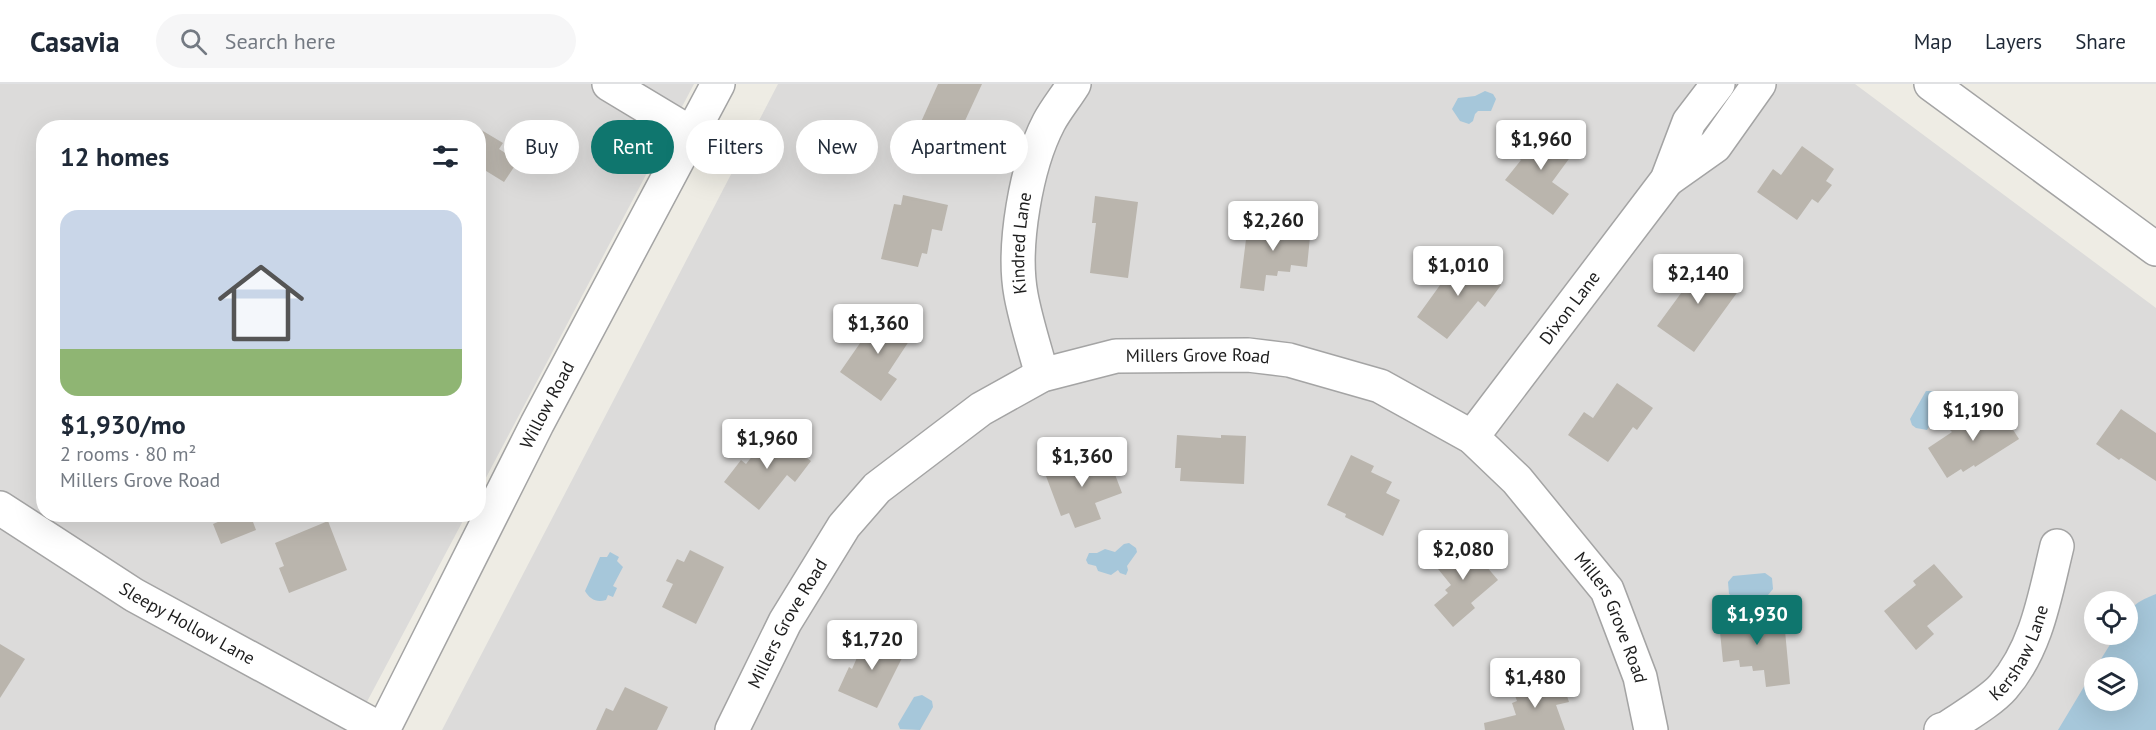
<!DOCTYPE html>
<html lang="en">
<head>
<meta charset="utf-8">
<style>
  :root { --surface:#fff; --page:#f6f6f7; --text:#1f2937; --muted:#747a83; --line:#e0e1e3; --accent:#0f766e }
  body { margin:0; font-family:"PT Sans",sans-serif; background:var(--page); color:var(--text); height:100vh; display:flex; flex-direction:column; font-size:22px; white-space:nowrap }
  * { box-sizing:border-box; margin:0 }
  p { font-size:20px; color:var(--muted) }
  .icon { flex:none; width:33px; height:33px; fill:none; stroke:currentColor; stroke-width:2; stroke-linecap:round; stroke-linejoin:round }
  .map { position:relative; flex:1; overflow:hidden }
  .sheet { position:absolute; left:36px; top:36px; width:450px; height:402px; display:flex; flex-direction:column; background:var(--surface); border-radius:24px; box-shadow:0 6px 24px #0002 }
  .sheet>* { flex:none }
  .guide { position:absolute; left:504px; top:36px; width:570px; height:54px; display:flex; gap:12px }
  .tools { position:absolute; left:2084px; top:507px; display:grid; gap:12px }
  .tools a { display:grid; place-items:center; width:54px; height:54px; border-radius:50%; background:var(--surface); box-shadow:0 6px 24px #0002; font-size:30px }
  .price { position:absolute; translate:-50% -51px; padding:0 14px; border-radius:6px; background:#fff; color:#222; font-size:20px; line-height:39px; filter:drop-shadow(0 2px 3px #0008) }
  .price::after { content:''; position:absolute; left:50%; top:36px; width:18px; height:14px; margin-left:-9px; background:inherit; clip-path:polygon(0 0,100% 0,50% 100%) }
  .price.current { background:var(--accent); color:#fff }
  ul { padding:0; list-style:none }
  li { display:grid; align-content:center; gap:12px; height:318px; padding:0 24px }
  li+li { border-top:2px solid var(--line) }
  li span { display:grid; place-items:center; height:186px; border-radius:18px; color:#555 }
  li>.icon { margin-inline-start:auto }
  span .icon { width:108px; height:108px; fill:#fffc; stroke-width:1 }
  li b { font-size:26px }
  h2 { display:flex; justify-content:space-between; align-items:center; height:72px; padding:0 24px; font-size:26px }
  .chip { padding:0 21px; border-radius:27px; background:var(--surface); box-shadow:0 6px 24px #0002; font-size:21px; line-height:54px }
  .chip.current { background:var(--accent); color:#fff }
  header { display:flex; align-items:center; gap:36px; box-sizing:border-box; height:84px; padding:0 30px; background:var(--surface); border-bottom:2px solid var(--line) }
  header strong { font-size:28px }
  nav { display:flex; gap:33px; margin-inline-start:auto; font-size:21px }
  .search { width:420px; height:54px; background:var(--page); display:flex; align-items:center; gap:15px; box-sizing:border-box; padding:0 21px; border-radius:33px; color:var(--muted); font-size:22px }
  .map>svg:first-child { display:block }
  .residential { fill:#dcdbda; fill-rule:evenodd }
  .water { fill:#a6c7da }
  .building { fill:#bab5ad }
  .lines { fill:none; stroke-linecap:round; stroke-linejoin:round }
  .minor-casing { stroke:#a4a4a4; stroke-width:36 }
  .minor { stroke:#fff; stroke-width:33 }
  .labels { text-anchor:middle; stroke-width:5; stroke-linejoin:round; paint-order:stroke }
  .street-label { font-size:18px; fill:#1d1d1d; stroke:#fff }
</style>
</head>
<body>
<header>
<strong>Casavia</strong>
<div class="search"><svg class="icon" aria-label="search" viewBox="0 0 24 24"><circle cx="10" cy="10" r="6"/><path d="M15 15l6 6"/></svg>Search here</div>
<nav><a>Map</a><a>Layers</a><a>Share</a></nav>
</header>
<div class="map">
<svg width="2156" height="646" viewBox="0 0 2156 646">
  <rect width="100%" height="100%" fill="#eeece4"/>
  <g class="residential">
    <polygon points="0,0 694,0 479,407 478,44 44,44 44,430 466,431 352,646 0,646"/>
    <path d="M778,0H1855L2156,224V646H442ZM2094,518H2127V550H2094ZM2094,584H2127V616H2094Z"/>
  </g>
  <g class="water">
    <polygon points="1485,7 1493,10 1496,15 1491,27 1478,27 1475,30 1473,37 1469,40 1460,37 1452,25 1458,14 1475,12"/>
    <polygon points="1926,307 1940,307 1947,322 1946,325 1936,330 1927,346 1916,344 1912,341 1910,335"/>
    <polygon points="1129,459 1136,464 1137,468 1127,482 1128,486 1126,491 1120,489 1118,486 1111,491 1098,487 1096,482 1088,480 1086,476 1089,469 1097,469 1105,465 1115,468 1124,460"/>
    <path d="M610,468L619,473L617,477L623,483L613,502L617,504L613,513L608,511L606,516C596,519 590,515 585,507L600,473H607Z"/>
    <polygon points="1765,489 1772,494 1773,505 1768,511 1736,515 1729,510 1728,498 1733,492"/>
    <path d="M2156,510V646H2058L2094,586V616H2127V584L2096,583L2116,551L2127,550C2127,523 2132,520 2156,510Z"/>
    <polygon points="922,611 932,617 933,623 920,646 900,645 898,640 914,613"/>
  </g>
  <g class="building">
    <polygon points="938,0 982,0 957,54 921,38"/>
    <polygon points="478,44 503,59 499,65 518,77 504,98 478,82"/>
    <polygon points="1543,45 1574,68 1552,98 1569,110 1553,131 1505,96 1521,76 1515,71 1529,52 1535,57"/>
    <polygon points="1802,62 1834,85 1826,97 1832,101 1818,119 1812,115 1797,136 1757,108 1773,85 1781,91"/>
    <polygon points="903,111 948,121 942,147 932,145 927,170 922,169 918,183 881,175 894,120 901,121"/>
    <polygon points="1095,112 1138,118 1128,194 1090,189 1096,139 1092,139"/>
    <polygon points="1269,138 1311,143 1307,183 1291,181 1290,188 1278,187 1277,192 1266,191 1264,207 1240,204 1248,139 1269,142"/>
    <polygon points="1461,172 1501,201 1485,223 1478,217 1447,255 1417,233"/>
    <polygon points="1694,174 1739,206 1694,268 1657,242 1687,201 1679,195"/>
    <polygon points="883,226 915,248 888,289 897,295 881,317 840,288"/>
    <polygon points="1617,299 1653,324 1637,346 1633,343 1608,378 1568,351 1584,328 1593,334"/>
    <polygon points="1987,324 1990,330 1999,324 2019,355 1975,383 1974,381 1963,388 1961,385 1947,394 1928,364 1952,348 1950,346"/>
    <polygon points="2121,325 2156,349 2156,397 2121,374 2119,376 2096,360"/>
    <polygon points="772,347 811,377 795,398 787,391 759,426 724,398 741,376 746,380"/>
    <polygon points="1177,351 1221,354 1221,351 1246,352 1244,400 1180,397 1181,384 1175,384"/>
    <polygon points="1351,371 1374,382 1371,388 1392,398 1386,409 1400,416 1383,452 1345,433 1346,430 1327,421"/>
    <polygon points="1108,372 1122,409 1095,419 1101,435 1075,444 1069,429 1061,432 1043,384 1066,375 1069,384 1094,374 1095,377"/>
    <polygon points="237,430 250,430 256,446 221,460 213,440"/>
    <polygon points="328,437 347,486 289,509 279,484 284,482 275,459"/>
    <polygon points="1463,455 1474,467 1476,465 1488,480 1486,482 1498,496 1471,519 1475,524 1453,543 1434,521 1448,509 1445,506 1451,501 1434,480"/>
    <polygon points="690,466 724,483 696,540 662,523 673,500 666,497 677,475 684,478"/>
    <polygon points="1934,480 1963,513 1927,542 1934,550 1916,566 1884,527 1916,501 1913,497"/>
    <polygon points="1760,526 1761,538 1784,536 1790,600 1766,603 1764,586 1753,587 1752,582 1740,583 1739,576 1723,578 1719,538 1738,536 1738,528"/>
    <polygon points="870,549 906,566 877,624 838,607 849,583 852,585 863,560 865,561"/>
    <polygon points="0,560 25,575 0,614"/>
    <polygon points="1561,594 1569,618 1556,621 1565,646 1485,646 1484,639 1516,631 1512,619 1517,617 1514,609"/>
    <polygon points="625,603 668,623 657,646 596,646 606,624 613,627"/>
  </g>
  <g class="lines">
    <defs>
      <g id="minor">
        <polyline points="609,0 692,50"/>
        <polyline points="1931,0 2156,165"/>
        <polyline points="1667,96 1715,62 1759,0"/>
        <path id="s1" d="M1042,291C1035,265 1026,238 1021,211C1012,163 1026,82 1049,38C1056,25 1066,13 1074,0"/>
        <path id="s2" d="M1472,353L1667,96L1689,38L1718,0"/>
        <path id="s3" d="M0,424L134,511L382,646"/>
        <path id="s4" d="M383,646L537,340L718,0"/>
        <path id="s5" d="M732,646L785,538L844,442L877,404L981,325L1042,291L1116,272L1248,271L1289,276L1380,302L1472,353L1517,396L1607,506L1640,593L1651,646"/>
        <path id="s6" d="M1941,646L1947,644C1963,633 1991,617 2003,603C2037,564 2045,511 2057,462"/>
      </g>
    </defs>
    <use href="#minor" class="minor-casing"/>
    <use href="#minor" class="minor"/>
  </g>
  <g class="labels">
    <g class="street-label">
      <text dy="6" stroke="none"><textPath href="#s1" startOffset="135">Kindred Lane</textPath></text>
      <text dy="6" stroke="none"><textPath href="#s2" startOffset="162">Dixon Lane</textPath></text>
      <text dy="6" stroke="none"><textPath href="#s5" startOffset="642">Millers Grove Road</textPath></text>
      <text dy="6" stroke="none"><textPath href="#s4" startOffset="364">Willow Road</textPath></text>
      <text dy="6" stroke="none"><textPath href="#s5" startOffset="1164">Millers Grove Road</textPath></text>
      <text dy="6" stroke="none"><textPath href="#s3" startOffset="220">Sleepy Hollow Lane</textPath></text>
      <text dy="6" stroke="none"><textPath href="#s5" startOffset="120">Millers Grove Road</textPath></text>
      <text dy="6" stroke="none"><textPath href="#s6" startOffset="114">Kershaw Lane</textPath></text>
    </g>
  </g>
</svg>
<div class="tools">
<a><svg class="icon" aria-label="locate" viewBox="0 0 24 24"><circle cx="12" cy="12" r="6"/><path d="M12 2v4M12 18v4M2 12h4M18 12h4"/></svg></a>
<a><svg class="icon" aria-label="layers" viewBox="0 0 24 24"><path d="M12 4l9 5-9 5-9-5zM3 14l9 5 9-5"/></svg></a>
</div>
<b class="price" style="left:1541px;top:87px">$1,960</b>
<b class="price" style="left:1273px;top:168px">$2,260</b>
<b class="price" style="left:1458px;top:213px">$1,010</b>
<b class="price" style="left:1698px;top:221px">$2,140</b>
<b class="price" style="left:878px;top:271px">$1,360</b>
<b class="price" style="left:1973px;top:358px">$1,190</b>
<b class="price" style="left:767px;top:386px">$1,960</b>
<b class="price" style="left:1082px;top:404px">$1,360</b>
<b class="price" style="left:1463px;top:497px">$2,080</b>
<b class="price current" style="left:1757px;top:562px">$1,930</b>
<b class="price" style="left:872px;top:587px">$1,720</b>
<b class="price" style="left:1535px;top:625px">$1,480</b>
<div class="guide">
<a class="chip">Buy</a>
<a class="chip current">Rent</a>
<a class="chip">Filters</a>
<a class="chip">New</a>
<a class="chip">Apartment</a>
</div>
<section class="sheet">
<h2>12 homes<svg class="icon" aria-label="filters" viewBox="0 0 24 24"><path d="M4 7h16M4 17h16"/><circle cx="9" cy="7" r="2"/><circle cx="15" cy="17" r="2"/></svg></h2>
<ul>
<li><span style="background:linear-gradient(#c9d6e8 75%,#8fb573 0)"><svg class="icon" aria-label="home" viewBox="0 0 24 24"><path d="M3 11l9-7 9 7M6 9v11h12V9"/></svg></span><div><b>$1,930/mo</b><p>2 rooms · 80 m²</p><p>Millers Grove Road</p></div></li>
</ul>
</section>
</div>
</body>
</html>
